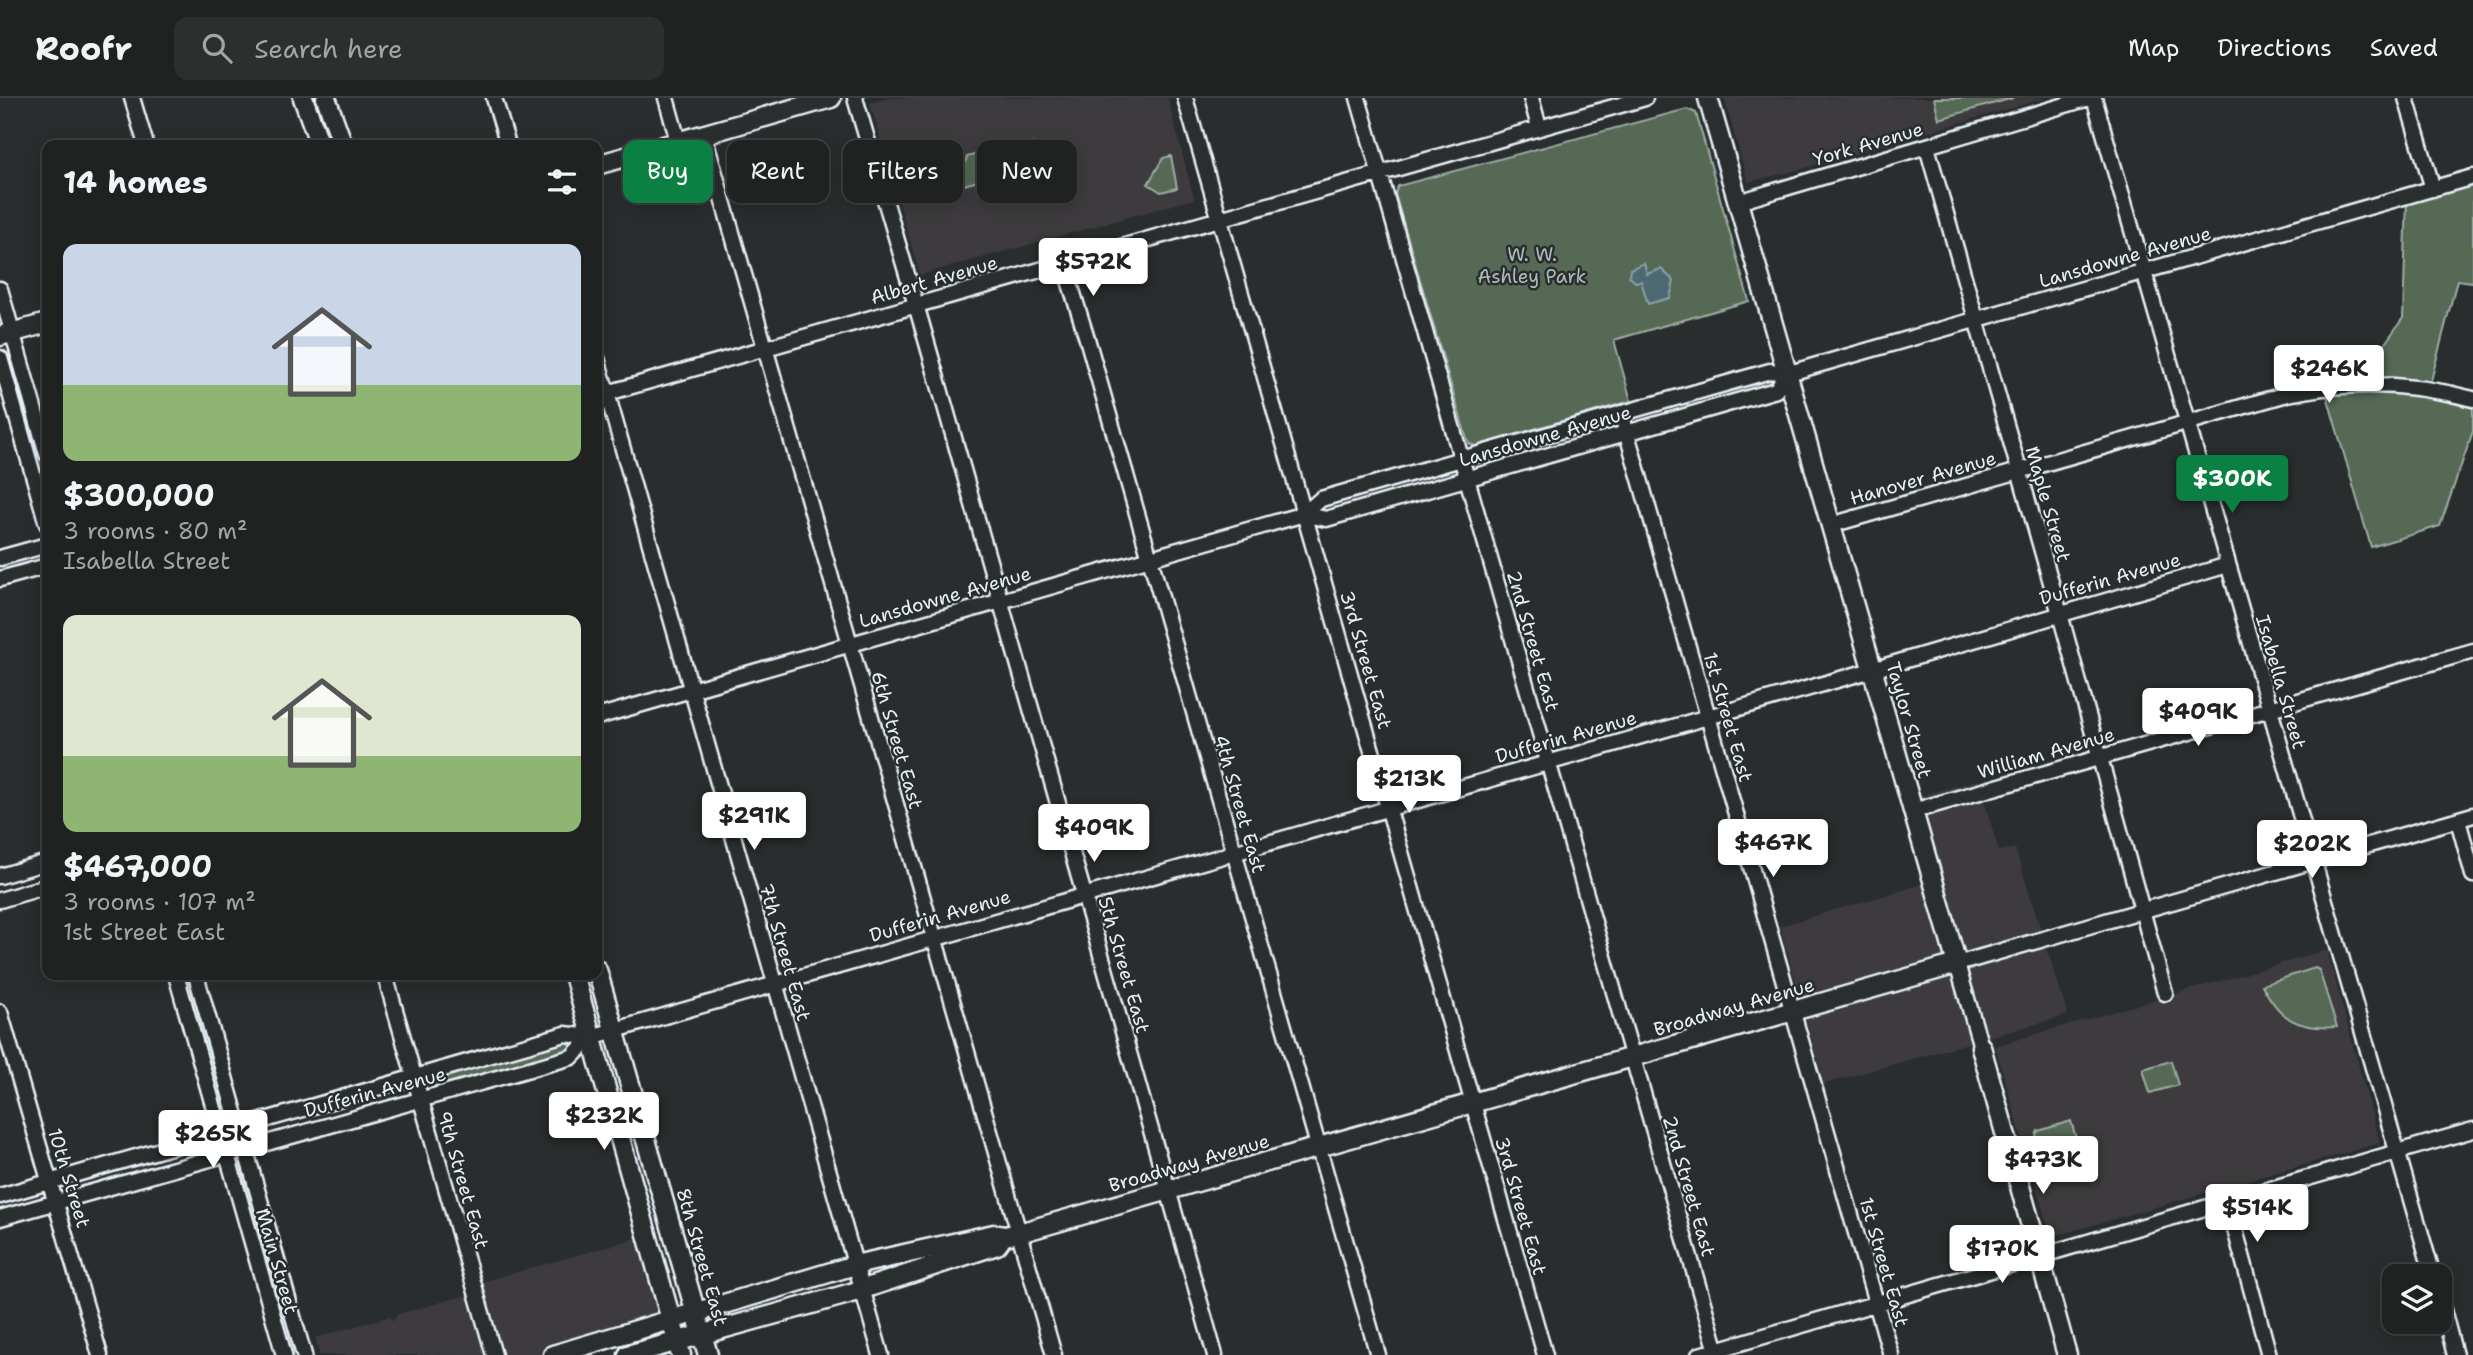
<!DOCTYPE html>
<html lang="en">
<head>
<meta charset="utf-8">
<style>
  body { margin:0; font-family:"Shantell Sans",sans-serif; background:#2d2f2f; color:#f1f3f6; height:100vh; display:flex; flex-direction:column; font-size:26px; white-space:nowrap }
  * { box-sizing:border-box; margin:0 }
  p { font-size:23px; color:#a2a4a5 }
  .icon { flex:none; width:38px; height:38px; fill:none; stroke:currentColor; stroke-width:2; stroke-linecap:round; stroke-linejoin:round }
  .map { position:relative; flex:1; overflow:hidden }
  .drawer { position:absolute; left:42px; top:42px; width:560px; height:840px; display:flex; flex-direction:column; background:#202222; border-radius:14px; box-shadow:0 4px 18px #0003,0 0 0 2px #3d3f40 }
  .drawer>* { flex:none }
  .banner { position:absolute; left:623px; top:42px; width:665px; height:63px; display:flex; gap:14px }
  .buttons { position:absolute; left:2382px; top:1166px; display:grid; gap:14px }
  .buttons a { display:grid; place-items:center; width:70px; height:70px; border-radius:14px; background:#202222; box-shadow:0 4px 18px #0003,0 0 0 2px #3d3f40; font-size:35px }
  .price { position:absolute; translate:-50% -60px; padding:0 16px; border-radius:7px; background:#fff; color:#222; font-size:23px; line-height:46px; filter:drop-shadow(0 2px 4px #0008) }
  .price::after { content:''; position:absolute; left:50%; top:42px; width:21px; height:16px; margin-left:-10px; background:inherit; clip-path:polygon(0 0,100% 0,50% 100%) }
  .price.selected { background:#0b8043; color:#fff }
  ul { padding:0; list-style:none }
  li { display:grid; align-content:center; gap:14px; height:371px; padding:0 21px }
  li span { display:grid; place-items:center; height:217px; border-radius:14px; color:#555 }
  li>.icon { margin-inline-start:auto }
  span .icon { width:126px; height:126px; fill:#fffc; stroke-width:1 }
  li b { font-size:30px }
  h2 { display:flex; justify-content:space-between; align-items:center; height:84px; padding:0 21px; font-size:30px }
  .chip { padding:0 24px; border-radius:14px; background:#202222; box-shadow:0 4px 18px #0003,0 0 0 2px #3d3f40; font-size:24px; line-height:63px }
  .chip.selected { background:#0b8043; color:#fff }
  header { display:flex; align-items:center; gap:42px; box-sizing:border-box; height:98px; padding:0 35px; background:#202222; border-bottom:2px solid #3d3f40 }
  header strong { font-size:33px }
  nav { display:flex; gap:38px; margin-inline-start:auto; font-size:24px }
  .search { width:490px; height:63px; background:#2d2f2f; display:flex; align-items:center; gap:18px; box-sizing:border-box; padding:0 24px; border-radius:14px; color:#a2a4a5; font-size:26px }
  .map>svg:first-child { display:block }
</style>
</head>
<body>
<header>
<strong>Roofr</strong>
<div class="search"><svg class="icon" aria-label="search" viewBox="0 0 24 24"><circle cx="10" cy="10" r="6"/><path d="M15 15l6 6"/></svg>Search here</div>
<nav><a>Map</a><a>Directions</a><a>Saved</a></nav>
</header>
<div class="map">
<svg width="2473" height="1257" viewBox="0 0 2473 1257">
  <rect width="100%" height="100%" fill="#2a2d2e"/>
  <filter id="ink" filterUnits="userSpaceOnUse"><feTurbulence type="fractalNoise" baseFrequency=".0143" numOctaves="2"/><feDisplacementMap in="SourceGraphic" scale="14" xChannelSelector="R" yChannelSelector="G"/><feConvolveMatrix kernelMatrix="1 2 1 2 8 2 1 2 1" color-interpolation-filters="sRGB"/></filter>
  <g filter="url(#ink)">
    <path fill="#3d3a3e" d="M888,0H1168L1194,101L920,177L870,5Z
      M1724,0H2045L1799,72L1748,84Z
      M1978,682L1999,753L2015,750L2068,917L1824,986L1780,828L1927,785L1903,703Z
      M2327,852L2380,1045L2051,1139L1995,948Z
      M648,1137L671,1222L552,1257H494L474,1186Z
      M467,1197L485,1257H320L315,1240L390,1218L392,1222L396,1220L395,1217Z"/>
    <path fill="#546955" stroke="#9eada6" stroke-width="2" d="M1934,0H2013L1939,21Z
      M1687,11L1696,15L1749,203L1614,242L1631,303L1475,348L1468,345L1395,96L1398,88Z
      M1034,45L1041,65L957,89L951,68L966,64L967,59L992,52L997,55Z
      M1171,58L1177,90L1161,94L1148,86L1163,60Z
      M2473,82V184L2457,182L2427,298L2473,310V333L2440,428L2371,449L2325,291L2359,282L2403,220L2407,101Z
      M16,252L18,268L47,372V408L4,256Z
      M2315,870L2319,872L2337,929C2297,932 2280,921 2262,887Z
      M181,877H192L229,1017L222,1018Z
      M562,941L571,943L573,947L569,952L434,989L432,981Z
      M2171,963L2178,987L2150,995L2143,971Z
      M2071,1023L2077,1044L2041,1054L2036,1037L2038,1033Z
      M242,1064L291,1234L273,1189L238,1066Z"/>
    <path fill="#4e6a73" stroke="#8ca0a8" stroke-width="2" d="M1644,165L1647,176L1661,171L1674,183L1670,200L1648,206L1641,183L1635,184L1629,178L1630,171Z"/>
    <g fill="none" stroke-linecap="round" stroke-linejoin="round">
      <g stroke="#e8f1f8" stroke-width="19">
        <path id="minor" d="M132,0L146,47
          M494,0L508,47
          M666,0L678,43
          M855,0L921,224L1215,1257
          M1185,0L1545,1257
          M1358,0L1718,1257
          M1531,0L1539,29
          M2094,0L2433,1178
          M2406,0L2433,91
          M704,37L1054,1257
          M1927,49L2060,516L2165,895
          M1738,104L2089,0
          M1064,166L1088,244L1378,1257
          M0,191L47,356
          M0,260L47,426
          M597,260L881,1257
          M597,298L1645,0
          M1621,315L1891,1257
          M1304,416L1321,401L1770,273L1787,275L1800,272L2473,79
          M1831,427L2287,296C2305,293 2324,289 2342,288C2386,285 2431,290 2473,301
          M0,460L47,447
          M0,481L47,468
          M597,619L1304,416L1326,421L1776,292L1787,275
          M1913,713L2473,553
          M2458,722L2473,777
          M0,778L47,764
          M0,802L47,788
          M176,877L284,1257
          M196,877L304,1257
          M385,877L494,1257
          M0,914L100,1257
          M1981,949L1957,866L2473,717
          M0,1098L565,936L591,939L1872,572L2228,467
          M2227,1102L2269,1257
          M0,1120L572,959L591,939
          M2440,1200L2455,1257
          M1699,1257L2473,1032"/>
      </g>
      <g stroke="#e8f1f8" stroke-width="23">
        <path id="major" d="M303,0L320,47
          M326,0L343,47
          M597,67L831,0
          M0,238L47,225
          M597,872L708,1257
          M574,877L681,1257
          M1981,949L2067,1257
          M553,1257L855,1167L994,1136L1005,1138L1019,1135L1957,866L1708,0
          M628,1257L848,1196L997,1147L1000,1143"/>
      </g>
      <use href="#minor" stroke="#2a2d2e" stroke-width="14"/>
      <use href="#major" stroke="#2a2d2e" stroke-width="18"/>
    </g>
  </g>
  <g text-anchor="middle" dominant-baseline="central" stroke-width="5" stroke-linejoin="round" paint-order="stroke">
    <g font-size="19" fill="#e8f1f8" stroke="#2a2d2e">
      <text transform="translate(1868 46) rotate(-16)">York Avenue</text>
      <text transform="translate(2125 159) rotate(-16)">Lansdowne Avenue</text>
      <text transform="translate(934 182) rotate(-16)">Albert Avenue</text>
      <text transform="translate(1545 338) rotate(-16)">Lansdowne Avenue</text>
      <text transform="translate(1923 380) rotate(-16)">Hanover Avenue</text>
      <text transform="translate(2048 406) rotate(74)">Maple Street</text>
      <text transform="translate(2110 481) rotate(-16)">Dufferin Avenue</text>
      <text transform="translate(945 499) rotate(-16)">Lansdowne Avenue</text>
      <text transform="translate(1533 543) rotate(74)">2nd Street East</text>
      <text transform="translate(1366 562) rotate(74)">3rd Street East</text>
      <text transform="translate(2281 584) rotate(74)">Isabella Street</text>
      <text transform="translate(1728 619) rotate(74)">1st Street East</text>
      <text transform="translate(1909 622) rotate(74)">Taylor Street</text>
      <text transform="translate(1566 639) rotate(-16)">Dufferin Avenue</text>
      <text transform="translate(897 642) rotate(74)">6th Street East</text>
      <text transform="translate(2046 655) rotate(-16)">William Avenue</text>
      <text transform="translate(1240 706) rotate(74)">4th Street East</text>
      <text transform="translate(940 818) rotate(-16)">Dufferin Avenue</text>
      <text transform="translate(785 854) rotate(74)">7th Street East</text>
      <text transform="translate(1124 867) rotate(74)">5th Street East</text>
      <text transform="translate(1734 909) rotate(-16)">Broadway Avenue</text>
      <text transform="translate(375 994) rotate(-15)">Dufferin Avenue</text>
      <text transform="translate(1189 1065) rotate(-16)">Broadway Avenue</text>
      <text transform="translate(69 1080) rotate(73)">10th Street</text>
      <text transform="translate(463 1082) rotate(74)">9th Street East</text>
      <text transform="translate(1689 1088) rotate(74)">2nd Street East</text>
      <text transform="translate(1521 1108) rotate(74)">3rd Street East</text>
      <text transform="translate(702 1159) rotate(74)">8th Street East</text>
      <text transform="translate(277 1163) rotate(74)">Main Street</text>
      <text transform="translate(1884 1164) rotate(74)">1st Street East</text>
    </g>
    <g font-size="19" fill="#adbbb7" stroke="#2a2d2e">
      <text x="1532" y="156">W. W.<tspan x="1532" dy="22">Ashley Park</tspan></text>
    </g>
  </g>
</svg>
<div class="buttons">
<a><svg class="icon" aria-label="layers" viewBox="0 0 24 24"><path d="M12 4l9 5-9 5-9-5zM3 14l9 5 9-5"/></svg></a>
</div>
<b class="price" style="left:1093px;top:200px">$572K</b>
<b class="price" style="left:2329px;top:307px">$246K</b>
<b class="price selected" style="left:2232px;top:417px">$300K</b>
<b class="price" style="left:2198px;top:650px">$409K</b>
<b class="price" style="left:1409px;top:717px">$213K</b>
<b class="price" style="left:754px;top:754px">$291K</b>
<b class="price" style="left:1094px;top:766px">$409K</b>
<b class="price" style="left:1773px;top:781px">$467K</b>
<b class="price" style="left:2312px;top:782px">$202K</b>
<b class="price" style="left:604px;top:1054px">$232K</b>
<b class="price" style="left:213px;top:1072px">$265K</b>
<b class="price" style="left:2043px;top:1098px">$473K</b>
<b class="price" style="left:2257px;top:1146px">$514K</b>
<b class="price" style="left:2002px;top:1187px">$170K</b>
<div class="banner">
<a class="chip selected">Buy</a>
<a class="chip">Rent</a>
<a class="chip">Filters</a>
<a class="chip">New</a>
</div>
<section class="drawer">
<h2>14 homes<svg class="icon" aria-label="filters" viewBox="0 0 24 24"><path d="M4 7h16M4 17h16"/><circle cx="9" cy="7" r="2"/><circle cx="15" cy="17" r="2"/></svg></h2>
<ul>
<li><span style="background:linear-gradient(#c9d6e8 65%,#8fb573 0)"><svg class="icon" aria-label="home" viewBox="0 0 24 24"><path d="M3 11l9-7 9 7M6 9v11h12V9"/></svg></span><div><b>$300,000</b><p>3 rooms · 80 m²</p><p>Isabella Street</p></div></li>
<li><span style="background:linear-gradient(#dfe7d0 65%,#8fb573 0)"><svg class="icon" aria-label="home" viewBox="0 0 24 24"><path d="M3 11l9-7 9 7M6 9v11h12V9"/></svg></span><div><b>$467,000</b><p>3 rooms · 107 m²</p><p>1st Street East</p></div></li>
</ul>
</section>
</div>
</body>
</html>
